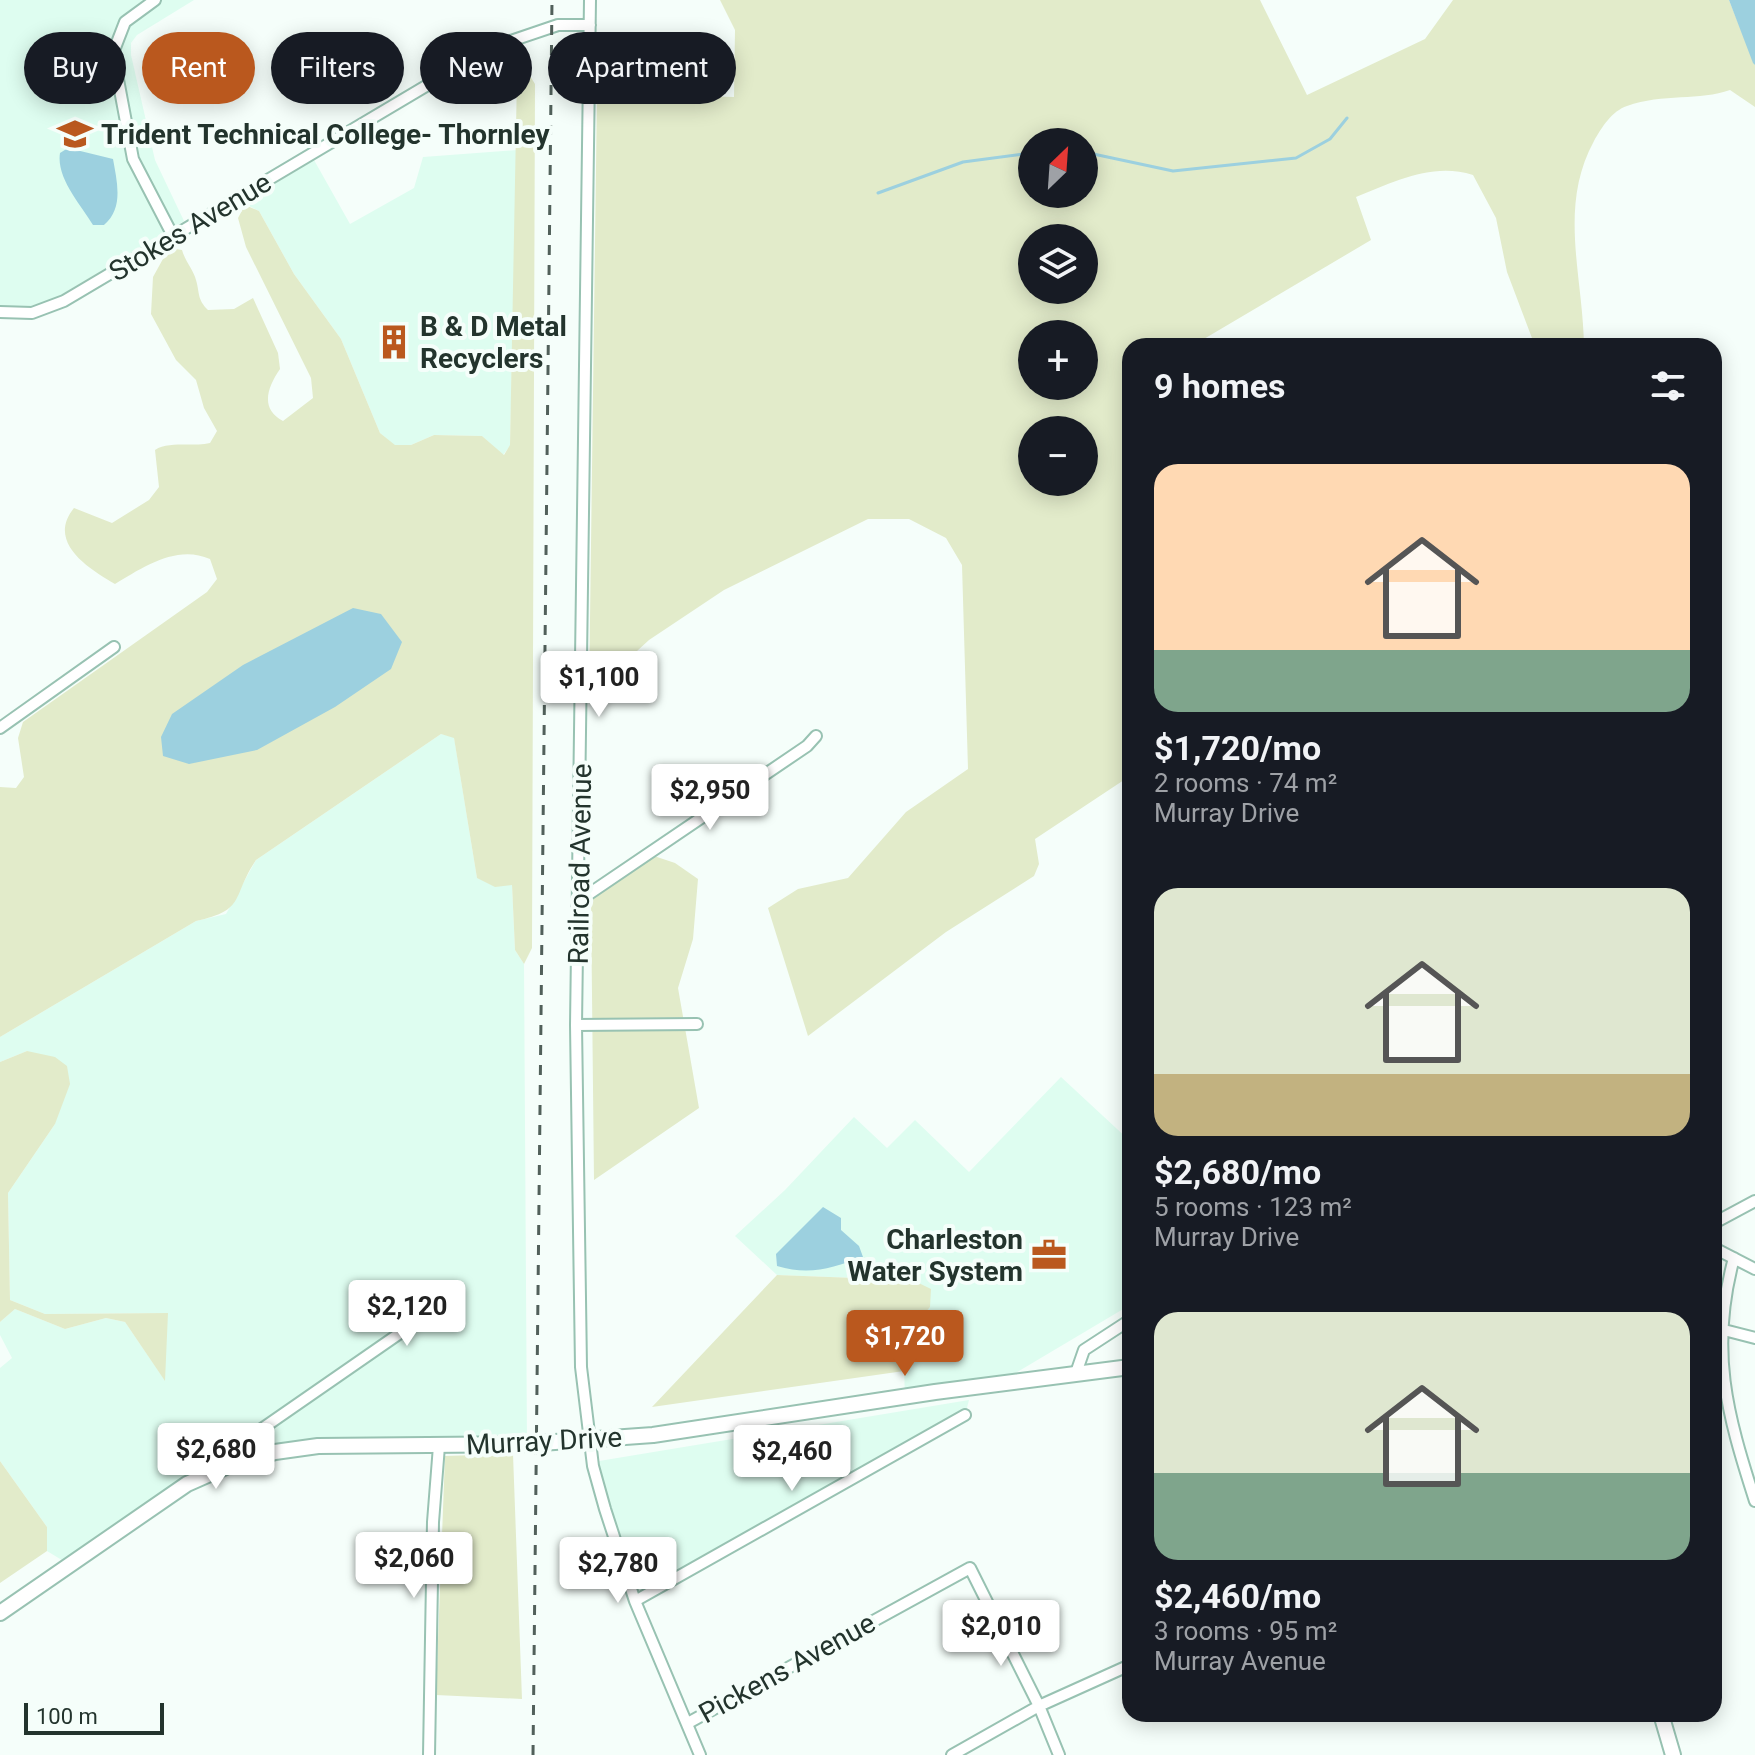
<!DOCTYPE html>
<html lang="en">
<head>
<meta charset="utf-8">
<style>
  body { margin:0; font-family:Roboto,sans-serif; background:#242831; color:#f1f3f6; height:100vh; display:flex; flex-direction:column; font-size:30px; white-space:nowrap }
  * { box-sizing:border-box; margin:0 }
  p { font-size:26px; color:#9ea1a6 }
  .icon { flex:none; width:44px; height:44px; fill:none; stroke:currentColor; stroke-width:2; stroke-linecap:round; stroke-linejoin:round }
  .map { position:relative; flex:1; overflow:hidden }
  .side { position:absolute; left:1122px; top:338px; width:600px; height:1384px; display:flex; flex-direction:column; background:#171b24; border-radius:24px; box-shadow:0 4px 20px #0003 }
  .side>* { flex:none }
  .top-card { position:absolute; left:24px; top:32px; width:760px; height:72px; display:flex; gap:16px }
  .needle { width:52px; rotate:25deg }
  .buttons { position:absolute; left:1018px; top:128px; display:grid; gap:16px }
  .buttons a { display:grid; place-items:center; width:80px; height:80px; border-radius:50%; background:#171b24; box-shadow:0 4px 20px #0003; font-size:40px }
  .scale { position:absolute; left:24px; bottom:20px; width:140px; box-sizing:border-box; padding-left:8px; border:4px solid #23342d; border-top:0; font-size:22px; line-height:28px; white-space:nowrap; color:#23342d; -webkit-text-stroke:6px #f5fefa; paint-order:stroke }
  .price { position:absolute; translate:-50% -68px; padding:0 18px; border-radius:8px; background:#fff; color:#222; font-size:26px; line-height:52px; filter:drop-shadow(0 2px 4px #0008) }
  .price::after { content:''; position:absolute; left:50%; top:48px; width:24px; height:18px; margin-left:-12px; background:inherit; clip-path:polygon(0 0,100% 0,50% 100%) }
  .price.selected { background:#ba581e; color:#fff }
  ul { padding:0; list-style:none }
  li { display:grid; align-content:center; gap:16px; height:424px; padding:0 32px }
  li span { display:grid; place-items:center; height:248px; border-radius:24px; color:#555 }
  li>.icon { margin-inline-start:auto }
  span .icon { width:144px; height:144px; fill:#fffc; stroke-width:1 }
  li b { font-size:34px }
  h2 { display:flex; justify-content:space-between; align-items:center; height:96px; padding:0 32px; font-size:34px }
  .tag { padding:0 28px; border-radius:36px; background:#171b24; box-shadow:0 4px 20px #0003; font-size:28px; line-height:72px }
  .tag.selected { background:#ba581e; color:#fff }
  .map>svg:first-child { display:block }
</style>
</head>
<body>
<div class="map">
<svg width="1755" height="1755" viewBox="0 0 1755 1755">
  <rect width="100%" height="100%" fill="#f5fefa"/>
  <path fill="#defdf0" d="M0,0H194L137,35L131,43V55L155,160L184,221L51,301L23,308L0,306Z
    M517,150L510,446L503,455L482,436L434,435L411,445H394L380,433L341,339L294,274L259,211L243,203L314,160L350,224L414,188L423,157Z
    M441,734L454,737L477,878L512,885L515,950L524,964L527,1444L319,1446L215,1471L70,1565L47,1551V1527L0,1461V1368L12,1358L0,1335V1322L15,1309L65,1329L106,1318L125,1322L164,1379L167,1313L45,1314L10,1300L8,1193L55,1124L27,1051L0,1062V1037L196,921L226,914L256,860Z
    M1061,1077L1130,1141V1305L997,1384L905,1397L903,1340L930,1307L892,1270L856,1278L777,1275L735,1236L785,1190L854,1117L887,1148L915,1120L969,1172Z
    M969,1400L965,1415L635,1601L593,1462Z"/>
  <path fill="#e2ebca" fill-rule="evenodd" d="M720,0H1260L1307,95L1425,39L1453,0H1729L1755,65V107L1730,90C1700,101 1663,93 1627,106C1612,111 1602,127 1594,141C1558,207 1583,275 1584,346H1535L1507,272L1496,218L1473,175C1432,162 1394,182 1356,197L1371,240L1192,346H1130V382L1126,385L1130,492V776L1035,839L1039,864L1034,876L946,932L808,1036L768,908L798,889L848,878L906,812L968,769L962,565L946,538L909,519H868L724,590L649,640L589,695L597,93L734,97L735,30ZM1032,142H1084V194H1032ZM1032,238H1084V290H1032ZM1032,334H1084V386H1032ZM1032,430H1084V482H1032Z
    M528,73L535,84L532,948L524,964L515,950L512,885L495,887L477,878L454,738L441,734L256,860C231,897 247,910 196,921L0,1037V787L16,788L24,777L18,738L23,722L207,592L217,579L210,559C177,544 143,567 115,584C89,569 46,542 74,508L112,523L149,500L159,487L155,450C169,441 192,447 210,443L217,431L204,408L196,380L176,360L151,314L153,277L169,248L182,250C185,261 194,271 196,280C200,294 197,299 208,310L234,309L253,298L278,353L280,369C267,388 260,409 283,421L313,398L311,378L246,247L238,218L245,205L259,211L294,274L341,339L380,433L395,445H411L434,435L482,436L504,455L510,445L517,76Z
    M654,856L675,863L698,879L693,939L678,988L699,1108L594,1180L591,902L594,896Z
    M27,1051L55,1057L67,1066L70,1084L55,1124L8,1193L10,1300L45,1314L168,1313L165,1381L125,1322L106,1318L65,1329L15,1309L0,1322V1062Z
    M892,1270L931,1289L930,1307L903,1340L904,1371L652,1407L777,1275L856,1278Z
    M513,1454L522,1699L436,1695L445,1456Z
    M0,1461L47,1527V1551L0,1583Z"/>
  <path fill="#9cd0df" d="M1729,0H1755V65L1753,63Z
    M68,148L113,159C117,182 124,208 104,225H93C81,205 56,178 60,153Z
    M353,608L381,614L402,642L391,669L335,707L257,750L189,764L163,756L161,737L172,714L243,665Z
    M823,1207L841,1218V1230L859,1246L863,1257C832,1268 810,1276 777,1266L776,1254Z"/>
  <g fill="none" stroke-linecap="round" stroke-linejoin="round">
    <path stroke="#9cd0df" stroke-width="3" d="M1084,152L1173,171L1296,158L1330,139L1347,118
      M878,193L963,162L1032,153"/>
    <g stroke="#98c2b2" stroke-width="14">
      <path id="street" d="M155,0L125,22L113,53L133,159L173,236
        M590,0L576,1025L581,1367L593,1466L605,1509L635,1601L700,1755
        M0,312L32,313L64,301L490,48L558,25H590
        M0,728L114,647
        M580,900L807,746L816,736
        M576,1025L697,1024
        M1714,1223L1755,1201
        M1714,1248L1755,1269
        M1734,1258C1709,1350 1727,1414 1755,1501
        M1724,1330L1755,1338
        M1076,1373L1084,1350L1130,1320
        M230,1465L237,1446L442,1304
        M635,1601L965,1415
        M688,1723L970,1568L1039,1706L1059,1755
        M429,1755L433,1522L439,1446
        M952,1755L1039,1706L1130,1665"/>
    </g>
    <g stroke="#98c2b2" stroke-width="18">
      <path id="secondary" d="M0,1613L187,1484L230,1465L275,1452L318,1446L527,1444L653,1435L935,1392L1130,1367
        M1661,1714L1673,1755"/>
    </g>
    <use href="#street" stroke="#fff" stroke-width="10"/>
    <use href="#secondary" stroke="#fff" stroke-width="14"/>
    <path stroke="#51605a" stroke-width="3" stroke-dasharray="10 10" stroke-linecap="butt" d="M533,1755L552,0"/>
  </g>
  <defs>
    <g id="university-bare" transform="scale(2.76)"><path d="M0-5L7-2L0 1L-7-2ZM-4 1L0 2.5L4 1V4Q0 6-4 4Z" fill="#ba581e" stroke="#f5fefa" stroke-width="2.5" paint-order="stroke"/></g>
    <g id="building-bare" transform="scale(2.76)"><path d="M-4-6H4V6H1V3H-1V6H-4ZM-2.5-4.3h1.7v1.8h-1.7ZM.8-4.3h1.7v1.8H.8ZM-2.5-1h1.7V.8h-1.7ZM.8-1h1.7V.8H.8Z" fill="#ba581e" stroke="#f5fefa" stroke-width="2.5" paint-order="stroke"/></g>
    <g id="office-bare" transform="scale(2.76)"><path d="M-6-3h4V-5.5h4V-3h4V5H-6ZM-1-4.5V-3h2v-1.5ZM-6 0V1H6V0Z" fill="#ba581e" stroke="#f5fefa" stroke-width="2.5" paint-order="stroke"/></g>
  </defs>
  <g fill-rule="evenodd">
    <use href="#university-bare" x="75" y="134"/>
    <use href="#building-bare" x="394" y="342"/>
    <use href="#office-bare" x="1049" y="1255"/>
  </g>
  <g text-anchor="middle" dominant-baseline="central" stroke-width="8" stroke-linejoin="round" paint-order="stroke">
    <g font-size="28" font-weight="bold" fill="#23342d" stroke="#f5fefa" text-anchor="start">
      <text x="101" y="134">Trident Technical College- Thornley</text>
      <text x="420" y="326">B &amp; D Metal<tspan x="420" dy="32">Recyclers</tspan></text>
      <text x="1023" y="1239" text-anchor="end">Charleston<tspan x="1023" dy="32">Water System</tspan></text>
    </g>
    <g font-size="28" fill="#23342d" stroke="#f5fefa">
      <text transform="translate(190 227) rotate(-31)">Stokes Avenue</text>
      <text transform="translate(580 864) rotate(-89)">Railroad Avenue</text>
      <text transform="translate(544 1441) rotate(-3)">Murray Drive</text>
      <text transform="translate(787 1668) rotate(-29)">Pickens Avenue</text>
    </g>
  </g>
</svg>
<div class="buttons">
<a><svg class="needle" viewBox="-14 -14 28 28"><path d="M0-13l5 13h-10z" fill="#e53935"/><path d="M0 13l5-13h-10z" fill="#9ea1a6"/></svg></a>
<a><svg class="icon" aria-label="layers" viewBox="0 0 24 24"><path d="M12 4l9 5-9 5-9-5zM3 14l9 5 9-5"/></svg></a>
<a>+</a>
<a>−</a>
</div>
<div class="scale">100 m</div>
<b class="price" style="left:599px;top:719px">$1,100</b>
<b class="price" style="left:710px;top:832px">$2,950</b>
<b class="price" style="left:407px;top:1348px">$2,120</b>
<b class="price selected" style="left:905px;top:1378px">$1,720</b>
<b class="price" style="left:216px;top:1491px">$2,680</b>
<b class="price" style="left:792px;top:1493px">$2,460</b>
<b class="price" style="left:414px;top:1600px">$2,060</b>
<b class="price" style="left:618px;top:1605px">$2,780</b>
<b class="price" style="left:1001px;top:1668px">$2,010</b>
<div class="top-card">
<a class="tag">Buy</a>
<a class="tag selected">Rent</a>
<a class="tag">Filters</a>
<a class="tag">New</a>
<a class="tag">Apartment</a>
</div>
<section class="side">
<h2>9 homes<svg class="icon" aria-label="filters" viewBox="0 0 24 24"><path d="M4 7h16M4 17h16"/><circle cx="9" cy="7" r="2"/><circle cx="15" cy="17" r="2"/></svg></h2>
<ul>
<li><span style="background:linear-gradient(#ffd9b3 75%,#7fa58c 0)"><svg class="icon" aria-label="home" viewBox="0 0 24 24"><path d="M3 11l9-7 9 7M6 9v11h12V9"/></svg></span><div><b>$1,720/mo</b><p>2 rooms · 74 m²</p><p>Murray Drive</p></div></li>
<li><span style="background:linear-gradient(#dfe7d0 75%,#c2b280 0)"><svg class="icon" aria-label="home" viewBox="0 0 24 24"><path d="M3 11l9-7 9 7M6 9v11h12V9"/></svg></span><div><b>$2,680/mo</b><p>5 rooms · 123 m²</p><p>Murray Drive</p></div></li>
<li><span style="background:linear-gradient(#dfe7d0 65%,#7fa58c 0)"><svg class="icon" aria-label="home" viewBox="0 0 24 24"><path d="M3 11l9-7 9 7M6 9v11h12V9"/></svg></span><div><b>$2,460/mo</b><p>3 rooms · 95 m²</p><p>Murray Avenue</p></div></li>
</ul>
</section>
</div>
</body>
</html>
